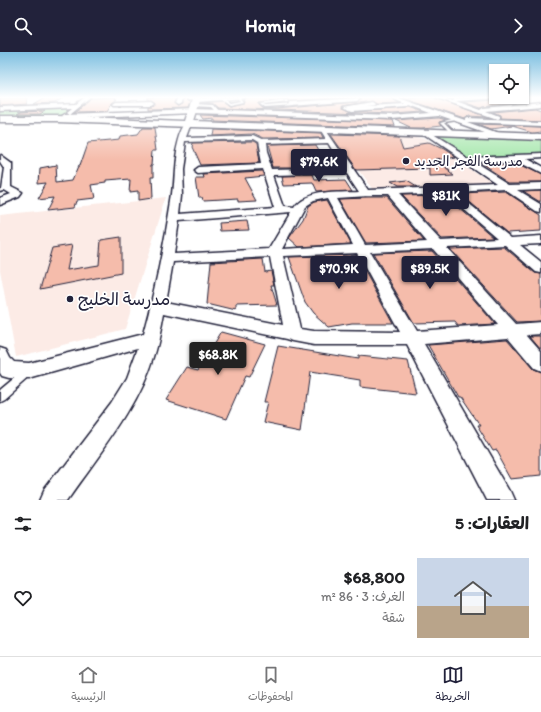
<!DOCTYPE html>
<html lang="ar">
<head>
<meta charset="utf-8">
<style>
  body { margin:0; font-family:Itim,"Playpen Sans Arabic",sans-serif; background:#f6f6f6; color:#202124; direction:rtl; height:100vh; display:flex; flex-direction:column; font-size:15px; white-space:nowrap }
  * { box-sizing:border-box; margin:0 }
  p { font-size:13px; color:#757577 }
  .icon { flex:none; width:22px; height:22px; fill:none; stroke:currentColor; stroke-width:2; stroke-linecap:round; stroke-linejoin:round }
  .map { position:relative; height:448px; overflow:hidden; direction:ltr }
  .panel { display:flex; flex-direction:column; background:#fff; flex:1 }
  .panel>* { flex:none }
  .tools { position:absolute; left:489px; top:12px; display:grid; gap:8px }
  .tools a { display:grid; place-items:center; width:40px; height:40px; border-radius:0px; background:#fff; box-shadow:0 1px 3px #0004; font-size:20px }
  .price { position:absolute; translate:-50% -34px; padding:0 9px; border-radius:4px; background:#22223b; color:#fff; font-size:13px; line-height:26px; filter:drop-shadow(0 1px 2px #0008) }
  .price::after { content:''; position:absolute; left:50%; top:24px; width:12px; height:9px; margin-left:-6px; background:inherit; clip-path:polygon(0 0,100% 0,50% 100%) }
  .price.on { background:#222; color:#fff }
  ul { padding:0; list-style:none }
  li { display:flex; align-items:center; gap:12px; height:100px; padding:0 12px }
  li span { display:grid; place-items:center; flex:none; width:112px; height:80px; border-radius:0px; color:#555 }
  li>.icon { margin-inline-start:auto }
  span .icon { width:48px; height:48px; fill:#fffc; stroke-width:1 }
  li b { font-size:17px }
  h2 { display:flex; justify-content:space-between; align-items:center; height:48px; padding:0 12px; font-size:17px }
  header { display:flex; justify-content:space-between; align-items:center; height:52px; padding:0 12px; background:#22223b; color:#fff; font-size:18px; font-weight:800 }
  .menu { display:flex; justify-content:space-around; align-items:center; height:56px; border-top:1px solid #e0e0e0; background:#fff; font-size:11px; color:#757577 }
  .menu a { display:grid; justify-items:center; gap:2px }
  .menu .on { color:#22223b }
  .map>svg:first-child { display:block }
</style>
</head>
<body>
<header><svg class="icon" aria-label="forward" viewBox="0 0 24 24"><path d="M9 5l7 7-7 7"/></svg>Homiq<svg class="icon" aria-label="search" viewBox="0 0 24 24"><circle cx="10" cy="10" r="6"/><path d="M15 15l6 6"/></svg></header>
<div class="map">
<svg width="541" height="448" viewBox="0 0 541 448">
  <rect width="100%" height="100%" fill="#fff"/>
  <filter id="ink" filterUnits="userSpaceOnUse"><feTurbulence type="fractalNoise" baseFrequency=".025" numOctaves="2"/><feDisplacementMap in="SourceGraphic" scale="8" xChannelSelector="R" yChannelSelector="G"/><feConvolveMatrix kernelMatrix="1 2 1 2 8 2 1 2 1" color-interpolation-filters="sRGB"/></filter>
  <g filter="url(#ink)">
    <path fill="#fcebe6" d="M330,80L410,83L426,87L493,132L373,138Z
      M166,146L125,277L16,305L0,218V164Z"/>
    <path fill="#a8e7ae" stroke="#658474" d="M74,55L60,65L0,66V57Z
      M443,83L541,87V102L468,104L438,85Z"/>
    <path fill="#f5bcab" stroke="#22223b" d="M0,45H27V52L0,54Z
      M46,45H64L55,51L34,52Z
      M116,45L115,47H117L112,51L107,59L75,60L91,46Z
      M148,45H176L174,51L177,54L182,52L183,45L187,49L190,50L188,56L148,57V54H152L155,51L152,48H148Z
      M247,45H354L289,49L287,47L259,51V53L265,58L357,50L360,48V45H389L399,51L376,52L372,49L343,54L342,55L352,60L407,56L410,55L424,60L392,62L218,56L213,52L203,51L222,49L229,54L243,51L244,50L243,48Z
      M400,45H434L488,65L468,64L465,67Z
      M499,45H511V50L516,51L484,55L481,56L463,50L496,48Z
      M535,56L541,58V68L500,66V63L493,60Z
      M45,59L40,62H17L21,60Z
      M200,63L393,69L395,75L212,68V66L203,67Z
      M439,66L446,68L439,70L441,74L423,76H411L396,69Z
      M478,72L541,74V79L532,80L512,74L491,77Z
      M143,75H155L158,98H155L154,112H153V126H150L151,147L138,149V139L130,140L131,127L105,129V131L91,133L94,147L77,149L75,155L48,158L55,144L39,146L48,130L39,131L40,116L56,113L57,130L73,128L79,114H80L88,91L119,88L120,84L138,82Z
      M211,77L321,81L323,86L263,87L252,82L210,84Z
      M331,82L399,84L403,95L429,91L442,97L454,105L435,108L453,122L430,123V116L356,118Z
      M252,90L256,92L259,111L200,113L192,95L193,91Z
      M315,93L324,108L305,109L308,116H273L267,94Z
      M514,110L541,123V130H510L481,111Z
      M262,119L264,124L245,126L257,148L238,149V147L203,149L202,146H199L196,125H205L204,122Z
      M312,123L314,128L346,127L353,138L316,140L312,131L284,132L282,124Z
      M406,129L416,135H397L390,131Z
      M541,138V150L523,139Z
      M506,140L541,163V179L507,181L460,142Z
      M444,143L493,185L442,187L401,144Z
      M368,146H387L424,189L366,191L340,147Z
      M327,148L351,192L299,195L289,186L303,167L308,154L314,150Z
      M247,169L249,178L220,179L219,171Z
      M121,185V221L40,237L52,196L72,193L67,218L99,213L101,188Z
      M504,195L535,221L541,222V269L517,270L450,197Z
      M432,199L495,272L458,274L455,270L414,271L373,201Z
      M356,203L393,271H352L329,275L313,261L305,250L289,205Z
      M263,207L265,220L271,219L274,233H271L277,253L236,254V259L207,252L211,210Z
      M221,280L265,292L249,325L245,324L226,367L166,348L187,315L198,318Z
      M530,284H541V297Z
      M507,287L533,317L541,320V424L512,427L496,398L492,399L476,373H479L460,345H458L428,293Z
      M278,294L358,307V304L408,309L416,341L360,335V328L310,320L302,378L263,370L268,350H264Z"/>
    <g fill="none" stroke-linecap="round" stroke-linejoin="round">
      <g stroke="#22223b" stroke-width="3">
        <path id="lane" d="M186,45H188L190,46L197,48H188Z
          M222,45L230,51L240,49L237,45H239L243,50L229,53L220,46Z
          M287,48L288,50L263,53L266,54L293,52L294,54L265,56L260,52Z
          M195,52L213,53L219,60L217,61L211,55L194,54Z
          M456,67L457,69L444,71L453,80V82H451L440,71Z
          M6,135H8V137L0,139V136Z
          M27,317L30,318L32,321L30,324L4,347L0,349V338L24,318Z"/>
      </g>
      <g stroke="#22223b" stroke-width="3">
        <path id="street" d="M85,45H90L70,62L67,60L72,56L0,59V55L76,52Z
          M178,45H182L181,51L178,53L175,51Z
          M223,45H246L244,46L196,50L193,48L196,46Z
          M390,45H396L466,69V67L468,66L541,69V73L468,70L501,82L502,83L499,85L439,64L392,68L194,61L65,66L62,64L65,62L194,57L392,64L431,61L410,53L407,55L352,59L343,55L372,50L375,52L374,53L366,54L405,52Z
          M435,45H441L453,49L455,46L498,45L496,46L456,49L481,58L484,56L541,50V54L486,59L499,64V66L497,67Z
          M359,46V48L357,49L291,54L288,52L291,50Z
          M116,50L151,49L154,51L151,53H114L113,52Z
          M189,70L192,72L187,86L252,84L263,89L326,87L320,77L325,76L368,138L498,133L422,81L421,80L424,78L468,105L541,102V106L525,107L541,116V122L514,108L475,110L510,132L541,131V137L518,138L541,152V160L537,159L506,138L456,141L511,186L541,184V192L520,193L541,210V221L536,220L505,193L447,196L516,272L541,270V282L527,283L541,299V319L534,316L508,285L424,292L510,439L514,448H487L407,293H314L293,289L287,287L164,261C161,276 159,290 154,305C138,358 99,403 68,448H40L44,439L112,350L127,326L138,296L29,327L9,326L2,324L0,321V296L6,298L10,306L14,310L29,311L143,282C155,238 164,194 171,149C174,133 173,117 176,100C178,92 181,74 189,70ZM252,88L257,91L261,112L198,115L194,118L198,121L263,117L275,155L180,162L182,143L181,117L185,90ZM329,91L344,116L272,118L266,101L265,93ZM347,121L359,139C340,140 305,137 294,155L285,154L274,123ZM445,141L497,186L441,189L398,143ZM368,144H388L427,190L365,193L338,146ZM328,146L353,193L282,197L305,154L313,149ZM291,160L269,197L174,202L179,169ZM433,197L498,273L417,279L370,200ZM357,201L400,280L314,279L300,277L283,204ZM270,205L283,273L166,250L173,210Z
          M0,103L11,111V135L23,141L20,145L0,153V146L11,142L1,136L4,115L0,109Z"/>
      </g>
      <g stroke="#22223b" stroke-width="3">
        <path id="secondary" d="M193,45H201L194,69L541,82V88L58,70H0V64H58L185,69Z"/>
      </g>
      <use href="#lane" fill="#fff" fill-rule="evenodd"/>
      <use href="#street" fill="#fff" fill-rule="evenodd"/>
      <use href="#secondary" fill="#fff" fill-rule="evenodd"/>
    </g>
  </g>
  <linearGradient id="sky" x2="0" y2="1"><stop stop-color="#7ec0e1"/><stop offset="0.42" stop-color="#fff"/><stop offset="1" stop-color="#fff" stop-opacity="0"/></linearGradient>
  <rect width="541" height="108" fill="url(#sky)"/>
  <g fill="#22223b" stroke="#fff" stroke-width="1.5">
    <circle cx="406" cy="109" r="4"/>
    <circle cx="70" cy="247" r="4"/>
  </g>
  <g text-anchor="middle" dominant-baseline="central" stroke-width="3.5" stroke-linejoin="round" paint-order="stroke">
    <g font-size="14" fill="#22223b" stroke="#fff" text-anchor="start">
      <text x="414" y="109">مدرسة الفجر الجديد</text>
    </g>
    <g font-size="17" fill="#22223b" stroke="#fff" text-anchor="start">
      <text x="78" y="247">مدرسة الخليج</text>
    </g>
  </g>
</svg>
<div class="tools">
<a><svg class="icon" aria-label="locate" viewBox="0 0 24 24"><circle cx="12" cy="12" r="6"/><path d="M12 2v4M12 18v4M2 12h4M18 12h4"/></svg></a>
</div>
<b class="price" style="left:319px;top:131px">$79.6K</b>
<b class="price" style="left:446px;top:165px">$81K</b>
<b class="price" style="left:339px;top:238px">$70.9K</b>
<b class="price" style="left:430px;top:238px">$89.5K</b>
<b class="price on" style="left:218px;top:324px">$68.8K</b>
</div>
<section class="panel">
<h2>العقارات: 5<svg class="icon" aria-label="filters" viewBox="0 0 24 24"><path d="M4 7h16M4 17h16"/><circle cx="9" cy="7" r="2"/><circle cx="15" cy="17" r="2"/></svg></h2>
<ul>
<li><span style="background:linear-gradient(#c9d6e8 60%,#b9a48a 0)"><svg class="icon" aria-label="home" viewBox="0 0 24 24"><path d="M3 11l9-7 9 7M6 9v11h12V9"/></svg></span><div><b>$68,800</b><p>الغرف: 3 · 86 m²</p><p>شقة</p></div><svg class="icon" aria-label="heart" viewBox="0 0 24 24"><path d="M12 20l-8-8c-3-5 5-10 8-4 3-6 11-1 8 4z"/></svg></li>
</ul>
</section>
<nav class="menu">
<a class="on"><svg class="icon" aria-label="map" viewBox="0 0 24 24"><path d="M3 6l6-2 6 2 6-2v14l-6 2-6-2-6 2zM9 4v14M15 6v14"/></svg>الخريطة</a>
<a><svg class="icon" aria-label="saved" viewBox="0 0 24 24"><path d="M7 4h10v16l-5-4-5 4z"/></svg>المحفوظات</a>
<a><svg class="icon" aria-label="home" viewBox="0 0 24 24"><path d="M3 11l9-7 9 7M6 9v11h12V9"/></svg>الرئيسية</a>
</nav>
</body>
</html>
